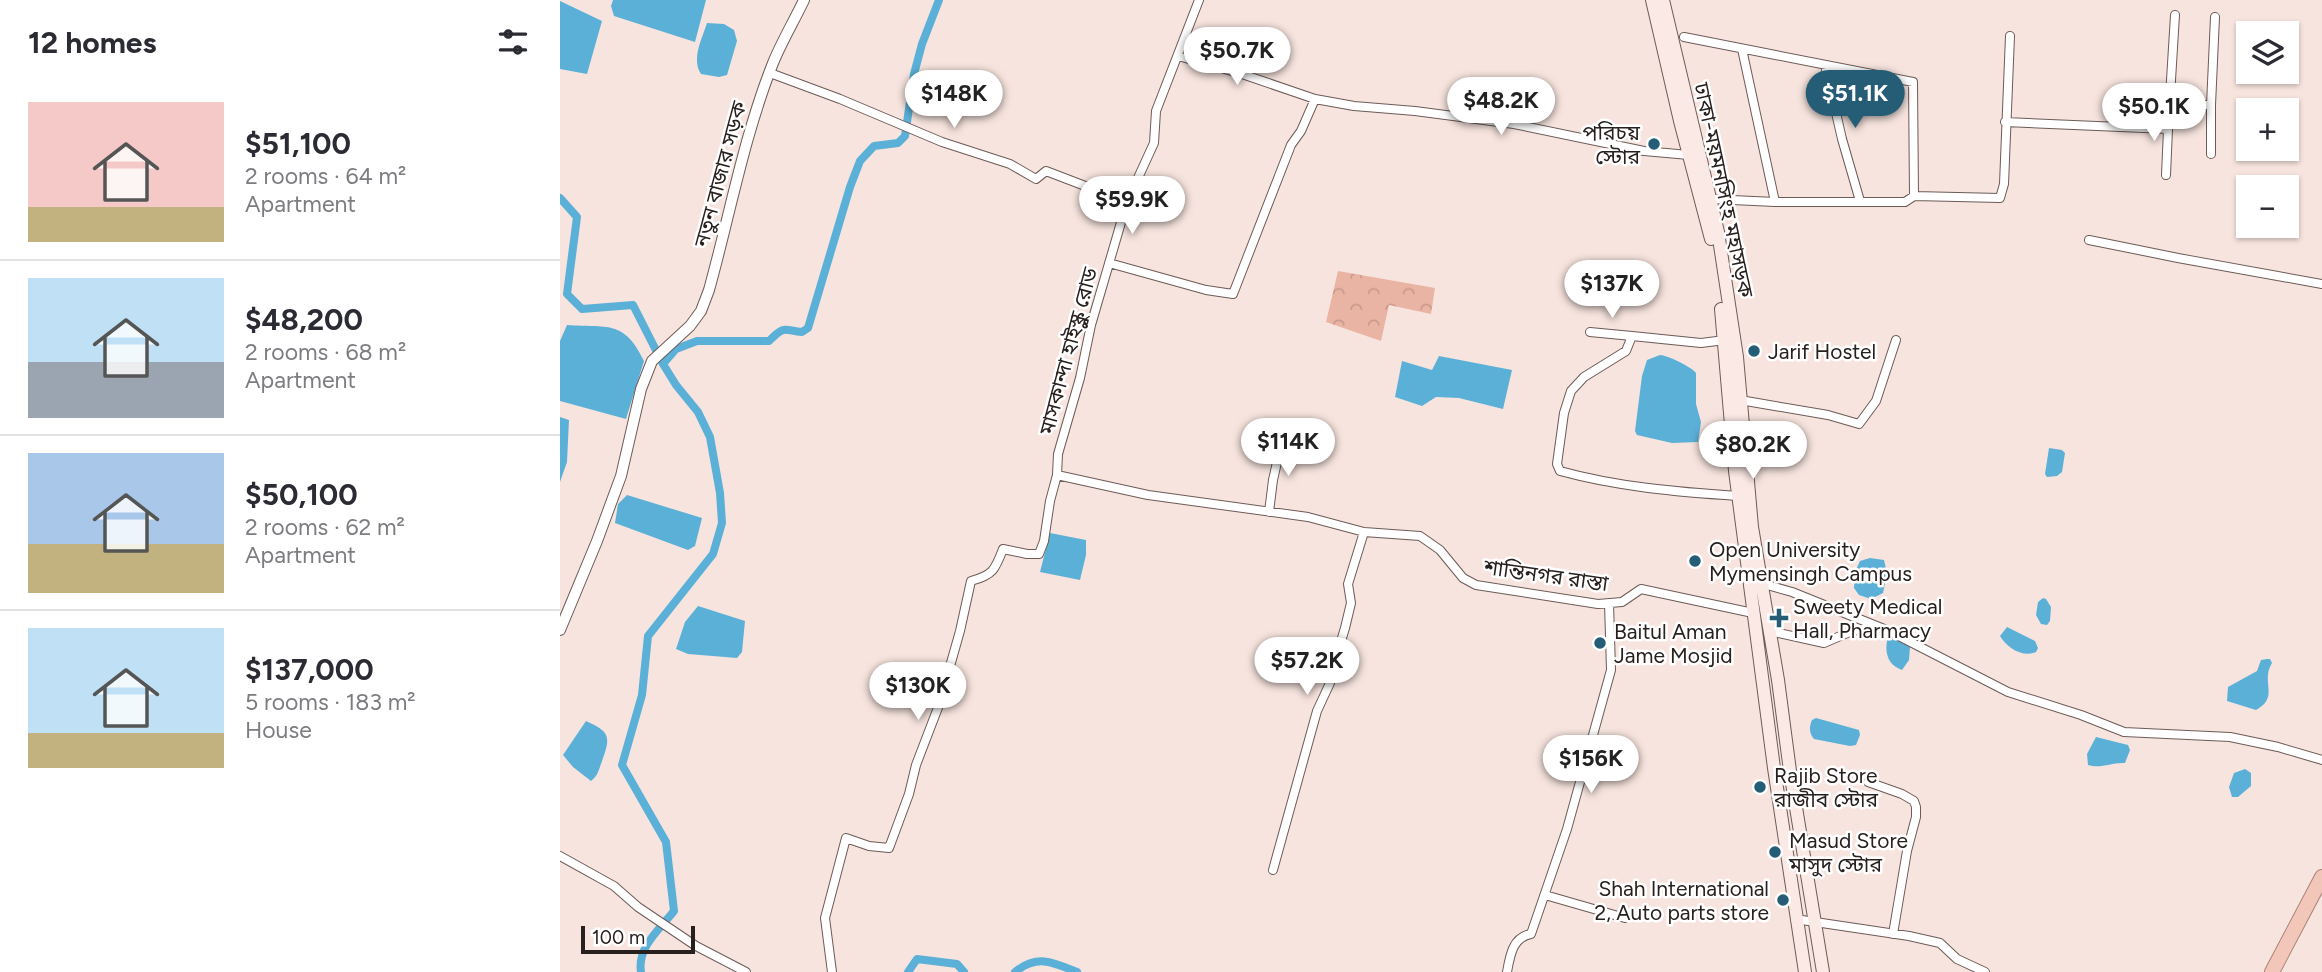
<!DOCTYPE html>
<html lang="en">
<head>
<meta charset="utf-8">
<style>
  body { margin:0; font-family:Figtree,"Noto Sans Bengali",sans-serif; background:#f2f2f3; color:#2b2b33; height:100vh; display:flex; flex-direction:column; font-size:26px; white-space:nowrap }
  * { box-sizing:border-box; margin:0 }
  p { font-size:23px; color:#7c7c81 }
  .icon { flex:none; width:38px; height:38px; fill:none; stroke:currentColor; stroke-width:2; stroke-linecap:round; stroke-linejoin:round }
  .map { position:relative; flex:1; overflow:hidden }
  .sheet { display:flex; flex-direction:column; background:#fff; width:560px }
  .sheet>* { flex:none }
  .tools { position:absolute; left:1676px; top:21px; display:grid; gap:14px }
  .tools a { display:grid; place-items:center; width:63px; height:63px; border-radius:0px; background:#fff; box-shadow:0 2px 5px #0004; font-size:35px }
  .scale { position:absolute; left:21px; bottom:18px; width:114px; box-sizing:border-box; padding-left:7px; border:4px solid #27201e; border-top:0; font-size:19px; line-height:24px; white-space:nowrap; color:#27201e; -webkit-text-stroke:5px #fff; paint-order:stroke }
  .price { position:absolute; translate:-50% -60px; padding:0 16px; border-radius:24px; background:#fff; color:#222; font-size:23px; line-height:46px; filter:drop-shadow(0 2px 4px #0008) }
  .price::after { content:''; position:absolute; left:50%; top:42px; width:21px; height:16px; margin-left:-10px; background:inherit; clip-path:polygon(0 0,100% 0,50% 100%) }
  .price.active { background:#255d77; color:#fff }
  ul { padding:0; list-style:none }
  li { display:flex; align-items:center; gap:21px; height:175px; padding:0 28px }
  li+li { border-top:2px solid #e1e1e2 }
  li span { display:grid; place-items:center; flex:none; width:196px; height:140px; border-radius:0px; color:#555 }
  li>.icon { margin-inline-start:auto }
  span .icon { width:84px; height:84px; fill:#fffc; stroke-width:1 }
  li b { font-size:30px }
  h2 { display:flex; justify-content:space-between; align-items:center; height:84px; padding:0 28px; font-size:30px }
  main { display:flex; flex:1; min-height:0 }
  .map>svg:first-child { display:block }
</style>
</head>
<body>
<main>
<section class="sheet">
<h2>12 homes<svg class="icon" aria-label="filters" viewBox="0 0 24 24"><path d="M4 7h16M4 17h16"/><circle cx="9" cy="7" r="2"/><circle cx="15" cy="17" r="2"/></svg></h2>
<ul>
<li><span style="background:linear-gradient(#f6c9c9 75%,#c2b280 0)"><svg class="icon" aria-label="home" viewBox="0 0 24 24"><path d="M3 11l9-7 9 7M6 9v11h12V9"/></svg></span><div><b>$51,100</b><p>2 rooms · 64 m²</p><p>Apartment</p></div></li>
<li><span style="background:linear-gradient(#bfe0f5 60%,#9aa5b1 0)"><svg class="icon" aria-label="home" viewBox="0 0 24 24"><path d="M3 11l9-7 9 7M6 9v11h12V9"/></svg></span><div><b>$48,200</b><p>2 rooms · 68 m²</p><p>Apartment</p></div></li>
<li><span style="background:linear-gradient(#a9c7e8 65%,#c2b280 0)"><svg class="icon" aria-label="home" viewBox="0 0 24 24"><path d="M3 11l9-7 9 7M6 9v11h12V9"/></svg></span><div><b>$50,100</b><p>2 rooms · 62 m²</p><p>Apartment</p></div></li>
<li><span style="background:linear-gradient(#bfe0f5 75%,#c2b280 0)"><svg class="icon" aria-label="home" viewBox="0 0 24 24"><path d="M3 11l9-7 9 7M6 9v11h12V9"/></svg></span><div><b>$137,000</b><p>5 rooms · 183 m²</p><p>House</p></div></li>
</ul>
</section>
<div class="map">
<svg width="1762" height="972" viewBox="0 0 1762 972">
  <defs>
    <pattern id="forest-crowns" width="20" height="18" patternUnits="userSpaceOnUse" patternTransform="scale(1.75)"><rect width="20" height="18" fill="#eab4a4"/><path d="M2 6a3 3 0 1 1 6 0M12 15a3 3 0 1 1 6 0" fill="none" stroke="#c99a8d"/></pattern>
  </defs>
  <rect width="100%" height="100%" fill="#f7e4de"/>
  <path fill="url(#forest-crowns)" d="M778,271L875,288L871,314L829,305L821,341L766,322Z"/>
  <path fill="#5bb0d8" d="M53,0H146L135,42L54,16L51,6Z
    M0,1L42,21L27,74L0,69Z
    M147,23L164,24L174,30L177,41L167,75L159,77L141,74C131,59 142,39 147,23Z
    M7,325C47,328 64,319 84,361L66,419L0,401V341Z
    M1100,355C1107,355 1132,367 1136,373V404L1141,422L1138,442L1112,443L1077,435L1075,431L1082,376L1087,360Z
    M879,356L952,370L943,409L899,398L876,397L862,406L835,397L842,361L872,370Z
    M0,417L9,420L7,462L0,482Z
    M1489,448L1502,450L1505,453L1502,472L1497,476L1487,477L1485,474Z
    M67,495L142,518L135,546L128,550L55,523L58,504Z
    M490,533L526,540V555L520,580L480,572Z
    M1310,558L1324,560L1327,573L1323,593L1311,599L1299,595L1294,588L1295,572L1300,561Z
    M1483,598L1486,599L1491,607L1490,621L1487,625L1481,624L1476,615L1478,602Z
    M138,606L185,621L182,652L177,658L128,654L116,649L125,622Z
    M1447,627L1475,641L1478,648L1476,652C1463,658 1447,648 1440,636Z
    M1332,636L1346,642L1350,647L1349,660L1342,670C1327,665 1324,651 1328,637Z
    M1707,659H1710L1712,663C1700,682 1720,697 1696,710L1667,701L1668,687L1697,671L1701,660Z
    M1256,718L1299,730L1300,735L1296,745L1290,746L1254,739C1249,733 1249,727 1252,720Z
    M26,721C50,732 51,736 42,761C39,769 38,776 31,781L13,767L3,755Z
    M1536,737L1568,745L1570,750L1565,763C1552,762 1541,769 1528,765L1527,754Z
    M1685,769L1691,773V786L1678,797H1672L1669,787L1674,773Z"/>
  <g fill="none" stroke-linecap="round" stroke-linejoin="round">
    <path stroke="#5bb0d8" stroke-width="8" d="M0,198L17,217L7,294L22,309L73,305L103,364L116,385L138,412L150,437L160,493L162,523L153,554L88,636L82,695L62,765L106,842L114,911C100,929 77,947 81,972
      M103,364L116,349L137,341H209C225,325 223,330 242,332L248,328L290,187L300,161L314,146L338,143L345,136L354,74L362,44L379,0
      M348,972L357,959L397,964L404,972
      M455,972C477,954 493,962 517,972"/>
    <g stroke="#6c5b57" stroke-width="10">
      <path id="minor" d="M1124,37L1353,82L1354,196
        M1182,49L1215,202
        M1265,65L1282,139L1300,201
        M210,73L280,99L382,142L450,164L476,179L486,171L567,202
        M755,99L794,106L855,111L954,124L1084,151L1129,155
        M1609,105H1651L1655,17
        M1445,122L1608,129L1615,15
        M1651,154V105
        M1606,175L1608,129
        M1151,199L1215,202H1345L1354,196L1440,198L1444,184L1450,36
        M1529,240L1618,258L1762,284
        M549,263L646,290L673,294L731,145L741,131L755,99L679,73L618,56
        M1030,332L1072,336
        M1165,340L1141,343L1072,336L1066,351L1024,377L1011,391L1004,413L997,464L1000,471C1058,487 1118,492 1178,496
        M1180,400L1268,415L1299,424L1316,401L1336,340
        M497,475L588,495L748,517L804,532L860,536L880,550L903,578L916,585L1038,604L1062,602L1081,589L1193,613
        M709,512L713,480L722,440
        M1200,583L1232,592L1329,631L1448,692L1521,715L1564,732L1670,737L1718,747L1762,760
        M1209,631L1264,643L1292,631L1314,627
        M1308,782L1342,794L1354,801L1356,807V817L1347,851L1333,934
        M0,856L54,886L78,907L136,946L186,972
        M713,870L757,711L770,683L772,671L785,628L791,603L788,584L804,532
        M985,895L1065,918
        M1235,919L1349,936L1380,943L1397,959L1425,972
        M272,972L265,918L286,838L309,846L329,848L349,794L356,765L379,705L400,631L411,581C433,575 435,570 443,549L467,554H479L484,541L490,501L497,475L498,454L520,378L531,325L567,202L594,143L596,111L639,0
        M947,972C950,955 953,937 971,934L1007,829L1051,670L1049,603"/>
    </g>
    <g stroke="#6c5b57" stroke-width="12">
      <path id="tertiary" d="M0,630L37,541L61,476L81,389L92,361L130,326L141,311L149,290C170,214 184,136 213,63C222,41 234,21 244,0"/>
    </g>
    <g stroke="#6c5b57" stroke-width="14">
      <path id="secondary" d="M1092,0L1120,121L1151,239
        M1103,0L1158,232L1177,357L1192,527L1218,680L1230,771L1263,972
        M1161,309L1175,471L1214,768L1245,972"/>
    </g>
    <g stroke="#a98277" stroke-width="16">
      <path id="trunk" d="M1712,972L1762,877"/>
    </g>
    <use href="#minor" stroke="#fff" stroke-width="8"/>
    <use href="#tertiary" stroke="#fff" stroke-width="10"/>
    <use href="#secondary" stroke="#fae9e5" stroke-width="12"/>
    <use href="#trunk" stroke="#f2c6b8" stroke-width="14"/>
  </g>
  <g fill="#255d77" stroke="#fff" stroke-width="2.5">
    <circle cx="1094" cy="144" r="7"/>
    <circle cx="1194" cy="351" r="7"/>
    <circle cx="1135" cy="561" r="7"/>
    <path d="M1215.5 607.5h7v7h7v7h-7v7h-7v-7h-7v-7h7z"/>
    <circle cx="1040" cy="643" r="7"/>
    <circle cx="1200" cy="787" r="7"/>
    <circle cx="1215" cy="852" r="7"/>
    <circle cx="1223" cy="900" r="7"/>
  </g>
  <g text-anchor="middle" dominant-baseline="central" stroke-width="5" stroke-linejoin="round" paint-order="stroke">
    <g font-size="21" fill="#27201e" stroke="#fff" text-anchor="start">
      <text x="1080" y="132" text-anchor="end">পরিচয়<tspan x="1080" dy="24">স্টোর</tspan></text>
      <text x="1208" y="351">Jarif Hostel</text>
      <text x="1149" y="549">Open University<tspan x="1149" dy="24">Mymensingh Campus</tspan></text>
      <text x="1233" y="606">Sweety Medical<tspan x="1233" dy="24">Hall, Pharmacy</tspan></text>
      <text x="1054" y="631">Baitul Aman<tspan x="1054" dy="24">Jame Mosjid</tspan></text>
      <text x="1214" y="775">Rajib Store<tspan x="1214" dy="24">রাজীব স্টোর</tspan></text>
      <text x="1229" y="840">Masud Store<tspan x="1229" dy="24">মাসুদ স্টোর</tspan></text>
      <text x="1209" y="888" text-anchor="end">Shah International<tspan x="1209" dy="24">2, Auto parts store</tspan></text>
    </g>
    <g font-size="21" fill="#27201e" stroke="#fff">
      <text transform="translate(160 174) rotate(-75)">নতুন বাজার সড়ক</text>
      <text transform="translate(1164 190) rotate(78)">ঢাকা-ময়মনসিংহ মহাসড়ক</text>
      <text transform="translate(508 351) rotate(-75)">মাসকান্দা হাইস্কুল রোড</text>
      <text transform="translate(986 575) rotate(8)">শান্তিনগর রাস্তা</text>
    </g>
  </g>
</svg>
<div class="tools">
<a><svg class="icon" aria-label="layers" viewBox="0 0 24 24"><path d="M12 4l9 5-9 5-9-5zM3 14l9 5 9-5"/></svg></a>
<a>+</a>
<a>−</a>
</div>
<div class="scale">100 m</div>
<b class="price" style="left:677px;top:87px">$50.7K</b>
<b class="price" style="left:394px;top:130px">$148K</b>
<b class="price active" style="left:1295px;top:130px">$51.1K</b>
<b class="price" style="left:941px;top:137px">$48.2K</b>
<b class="price" style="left:1594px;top:143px">$50.1K</b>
<b class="price" style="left:572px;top:236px">$59.9K</b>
<b class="price" style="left:1052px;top:320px">$137K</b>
<b class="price" style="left:728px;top:478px">$114K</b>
<b class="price" style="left:1193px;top:481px">$80.2K</b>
<b class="price" style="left:747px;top:697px">$57.2K</b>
<b class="price" style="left:358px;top:722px">$130K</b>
<b class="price" style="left:1031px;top:795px">$156K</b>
</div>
</main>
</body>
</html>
